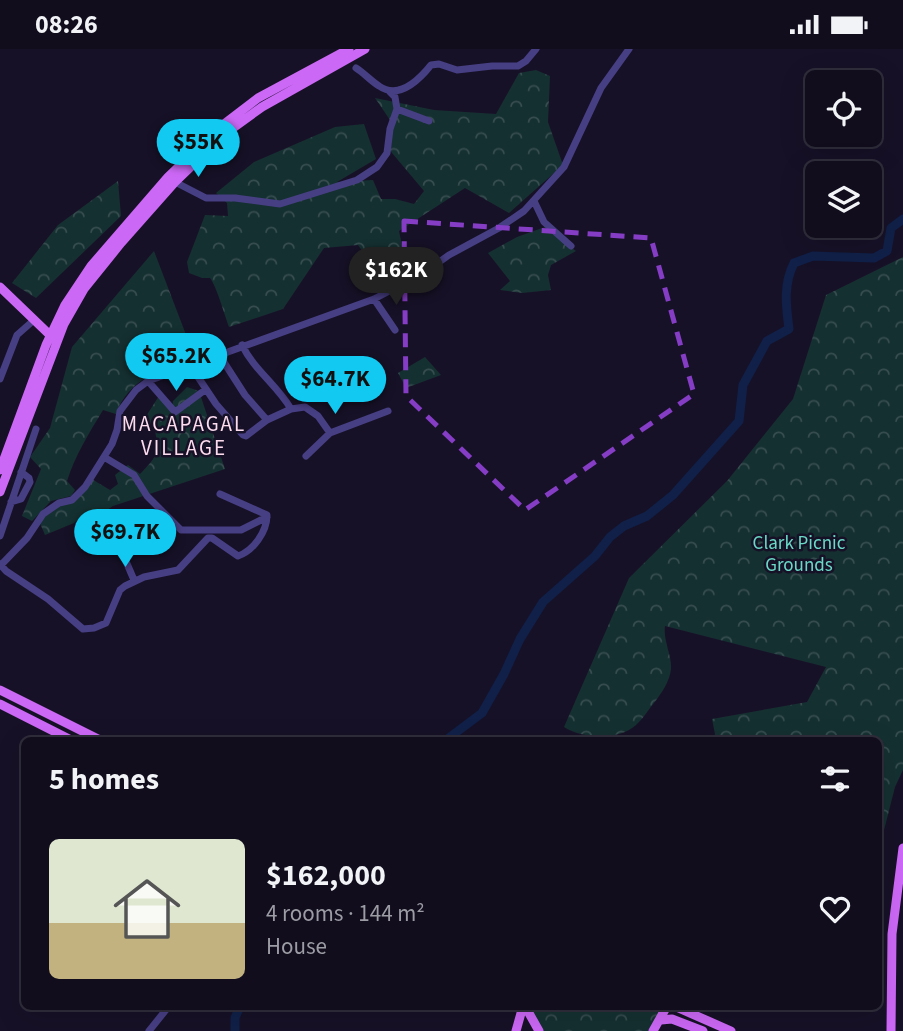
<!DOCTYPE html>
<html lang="en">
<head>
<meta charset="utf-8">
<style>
  body { margin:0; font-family:"Source Sans 3",sans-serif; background:#1a1626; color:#f1f3f6; height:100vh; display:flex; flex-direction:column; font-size:26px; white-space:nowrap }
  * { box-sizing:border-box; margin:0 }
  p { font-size:23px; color:#9c9ca4 }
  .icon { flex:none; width:38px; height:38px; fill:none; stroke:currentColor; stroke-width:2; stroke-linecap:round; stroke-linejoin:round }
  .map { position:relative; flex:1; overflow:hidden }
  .sheet { position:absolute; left:21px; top:688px; width:861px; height:273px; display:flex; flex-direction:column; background:#110d1d; border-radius:10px; box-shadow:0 7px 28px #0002,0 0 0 2px #302d3b }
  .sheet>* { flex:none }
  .tools { position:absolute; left:805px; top:21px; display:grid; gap:14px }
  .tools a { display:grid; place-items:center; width:77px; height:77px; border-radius:10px; background:#110d1d; box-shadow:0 7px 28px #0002,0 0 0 2px #302d3b; font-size:35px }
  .price { position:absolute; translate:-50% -60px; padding:0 16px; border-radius:24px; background:#12c9f1; color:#111; font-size:23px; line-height:46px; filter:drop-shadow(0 2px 4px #0008) }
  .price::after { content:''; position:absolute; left:50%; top:42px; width:21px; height:16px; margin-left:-10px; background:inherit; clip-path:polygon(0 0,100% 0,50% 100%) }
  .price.on { background:#222; color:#fff }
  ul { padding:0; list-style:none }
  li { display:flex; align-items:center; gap:21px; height:175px; padding:0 28px }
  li+li { border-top:2px solid #302d3b }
  li span { display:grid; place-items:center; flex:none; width:196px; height:140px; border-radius:10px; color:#555 }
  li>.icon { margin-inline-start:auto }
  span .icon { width:84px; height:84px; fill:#fffc; stroke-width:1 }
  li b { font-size:30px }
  h2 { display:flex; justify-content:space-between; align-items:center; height:84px; padding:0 28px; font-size:30px }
  .status { display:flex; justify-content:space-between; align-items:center; height:49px; padding:0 35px; background:#110d1d; direction:ltr }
  .status svg { height:19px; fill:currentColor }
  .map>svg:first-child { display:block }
</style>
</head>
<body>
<div class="status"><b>08:26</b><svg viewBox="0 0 49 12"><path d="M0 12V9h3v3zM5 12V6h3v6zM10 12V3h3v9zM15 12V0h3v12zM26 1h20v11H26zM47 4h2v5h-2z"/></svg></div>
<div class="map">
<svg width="903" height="982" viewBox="0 0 903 982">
  <defs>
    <pattern id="forest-crowns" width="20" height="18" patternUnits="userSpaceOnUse" patternTransform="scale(1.75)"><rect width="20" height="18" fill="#153031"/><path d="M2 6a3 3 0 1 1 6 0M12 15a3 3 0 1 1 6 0" fill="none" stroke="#374d50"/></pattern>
  </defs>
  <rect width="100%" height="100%" fill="#171127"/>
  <path fill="url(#forest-crowns)" d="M536,21L550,27L548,73L563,116L509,164L465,139L399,182L404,206L380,214L367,209L358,196L324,199L283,260L229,278C225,267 216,236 210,229H202L189,224L187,213L205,166L228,167L227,154L216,144L254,113L335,78L364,75L376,110L337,133L373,131L381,150H395L414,155L424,142L387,98L390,71L375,49L434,61L496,65L519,24Z
    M118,132L121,167L36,249L12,234L58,176Z
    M545,178L576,202L551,216L548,226L551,241L522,244L500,241L510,232L488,204L517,188Z
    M154,202L193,304C163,320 128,330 116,365L103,361C89,384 75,407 67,432L75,441L71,447L51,452L32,472L22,467L41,420L30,408L50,379L72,298Z
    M903,208V721L895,738L882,789L878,787V691H713L715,685L712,670L807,653L826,618L665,577C663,592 672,606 671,620C670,632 661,645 654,654C648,661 643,670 636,676C618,692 583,690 564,678L629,529L727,432L793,350L826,246Z
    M425,308L441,326L406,339L398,324Z
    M187,338L199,342L225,420L113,457L95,469H80L74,474L45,486L39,472L69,450L90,429L110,441L118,435L115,426L128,416L140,425C156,408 160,405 155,382L141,375L159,347L172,361L173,352Z
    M527,957H664L649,982H543Z"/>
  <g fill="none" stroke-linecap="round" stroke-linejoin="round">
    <path stroke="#102048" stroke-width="9" d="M446,691L482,664L504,625L520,590L543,553L595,507L610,488L624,477L647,467L673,446L739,372L743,336L767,292L789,280C786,256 783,236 794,214L813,207L874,209L887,202L891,179L903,170
      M235,982V969L240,957"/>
    <path stroke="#473f84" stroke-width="7" d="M356,19C364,24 371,32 379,37C399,51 419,31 431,16L439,15L457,21L492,17H518L526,12L536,0
      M397,60L429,72
      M175,133L206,149H235L280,155L357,131L377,118L387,104L390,80L397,60L395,48L390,43
      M534,152L544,173L571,197
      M406,202L415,229
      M374,250L395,281
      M242,296C254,321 277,336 291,360
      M218,304L245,346L267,371L291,360L305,358L318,367L330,384
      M190,316L216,355L243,386L246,387L267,371
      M0,330L17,286L34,271
      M148,332L175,363L205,341
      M306,407L330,384L388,362
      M104,408L134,426L147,447L181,481H241L267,468
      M11,453L21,450L30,433L29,429L21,423
      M0,487L36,380
      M125,510L134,531
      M0,515L6,522L48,550L83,580L94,579L106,574L120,541L125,537L144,528L178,521L208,489H212L238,507C253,502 267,483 267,466L220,445
      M0,517L27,489L43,465L59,454L72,451L85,438L112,395L117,381L120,362L136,341L148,332L374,250L424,224L449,206L499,179L524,162L564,118L601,39L629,0
      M149,982L169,957"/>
    <path stroke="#cc68f6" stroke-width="9" d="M0,238L52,288
      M0,421L46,296L65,256L91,217L168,128L220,78L258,49L349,0
      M0,443L64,275L84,240L121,194L175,133L226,84L262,58L365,0
      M0,641L100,691
      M0,655L71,691
      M525,957L539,982
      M674,957L731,982
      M661,971L672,970L703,982
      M516,982L523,957
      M653,982L667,957
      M891,982L892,885L903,799"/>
  </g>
  <path fill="none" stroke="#853dc5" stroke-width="5" stroke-dasharray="14 9" stroke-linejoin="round" d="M404,172L651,189L694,345L525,461L406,347Z"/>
  <g text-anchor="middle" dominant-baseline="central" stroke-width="5" stroke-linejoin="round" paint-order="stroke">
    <g font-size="19" fill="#69dac7" stroke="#171127">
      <text x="799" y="494">Clark Picnic<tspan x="799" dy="22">Grounds</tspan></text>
    </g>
    <g font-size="21" letter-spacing="2" fill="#fddcee" stroke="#171127">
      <text x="184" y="375">MACAPAGAL<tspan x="184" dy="24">VILLAGE</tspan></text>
    </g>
  </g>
</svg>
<div class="tools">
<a><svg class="icon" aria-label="locate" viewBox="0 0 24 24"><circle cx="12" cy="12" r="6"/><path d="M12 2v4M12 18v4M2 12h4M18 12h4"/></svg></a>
<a><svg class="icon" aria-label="layers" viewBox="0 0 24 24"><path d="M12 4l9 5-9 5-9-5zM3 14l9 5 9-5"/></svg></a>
</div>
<b class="price" style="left:198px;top:130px">$55K</b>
<b class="price on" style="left:396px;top:258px">$162K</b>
<b class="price" style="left:176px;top:344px">$65.2K</b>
<b class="price" style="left:335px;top:367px">$64.7K</b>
<b class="price" style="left:125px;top:520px">$69.7K</b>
<section class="sheet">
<h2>5 homes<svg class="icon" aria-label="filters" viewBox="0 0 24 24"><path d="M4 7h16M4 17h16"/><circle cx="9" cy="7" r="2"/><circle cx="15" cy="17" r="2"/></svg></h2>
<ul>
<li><span style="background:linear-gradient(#dfe7d0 60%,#c2b280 0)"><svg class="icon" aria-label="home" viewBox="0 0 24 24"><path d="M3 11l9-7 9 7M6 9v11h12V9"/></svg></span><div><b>$162,000</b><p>4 rooms · 144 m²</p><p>House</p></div><svg class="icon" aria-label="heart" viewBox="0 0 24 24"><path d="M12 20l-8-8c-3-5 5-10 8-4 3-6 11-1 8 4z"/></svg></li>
</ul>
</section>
</div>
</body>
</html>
